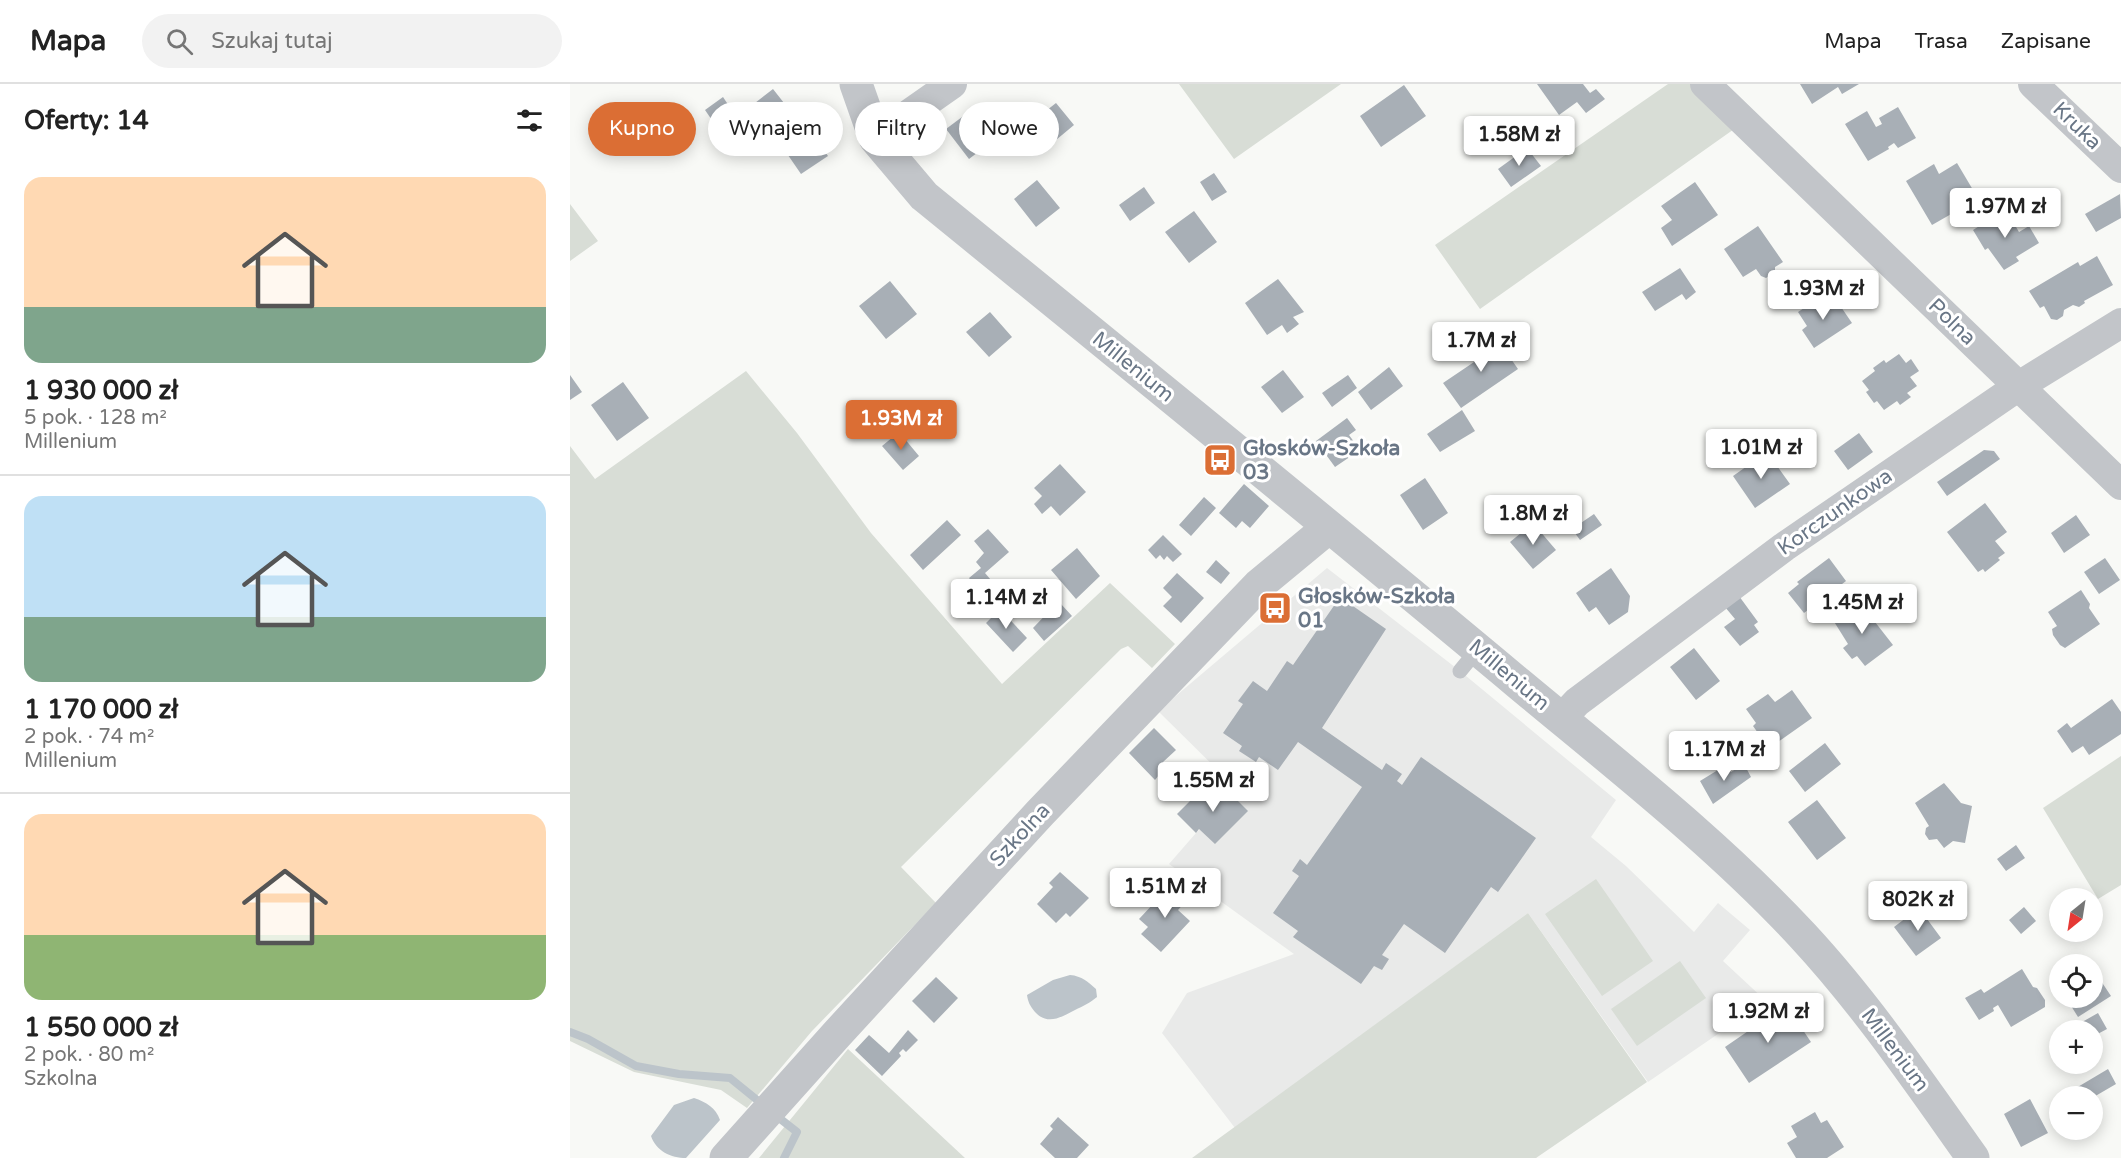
<!DOCTYPE html>
<html lang="pl">
<head>
<meta charset="utf-8">
<style>
  body { margin:0; font-family:"Varela Round",sans-serif; background:#f2f2f2; color:#222; height:100vh; display:flex; flex-direction:column; font-size:22px; white-space:nowrap }
  * { box-sizing:border-box; margin:0 }
  p { font-size:20px; color:#767676 }
  .icon { flex:none; width:33px; height:33px; fill:none; stroke:currentColor; stroke-width:2; stroke-linecap:round; stroke-linejoin:round }
  .map { position:relative; flex:1; overflow:hidden }
  .drawer { display:flex; flex-direction:column; background:#fff; width:570px }
  .drawer>* { flex:none }
  .guide { position:absolute; left:18px; top:18px; width:570px; height:54px; display:flex; gap:12px }
  .needle { width:39px; rotate:210deg }
  .buttons { position:absolute; left:1479px; top:804px; display:grid; gap:12px }
  .buttons a { display:grid; place-items:center; width:54px; height:54px; border-radius:50%; background:#fff; box-shadow:0 3px 15px #0003; font-size:30px }
  .price { position:absolute; translate:-50% -51px; padding:0 14px; border-radius:6px; background:#fff; color:#222; font-size:20px; line-height:39px; filter:drop-shadow(0 2px 3px #0008) }
  .price::after { content:''; position:absolute; left:50%; top:36px; width:18px; height:14px; margin-left:-9px; background:inherit; clip-path:polygon(0 0,100% 0,50% 100%) }
  .price.selected { background:#db6e34; color:#fff }
  ul { padding:0; list-style:none }
  li { display:grid; align-content:center; gap:12px; height:318px; padding:0 24px }
  li+li { border-top:2px solid #e0e0e0 }
  li span { display:grid; place-items:center; height:186px; border-radius:18px; color:#555 }
  li>.icon { margin-inline-start:auto }
  span .icon { width:108px; height:108px; fill:#fffc; stroke-width:1 }
  li b { font-size:26px }
  h2 { display:flex; justify-content:space-between; align-items:center; height:72px; padding:0 24px; font-size:26px }
  .chip { padding:0 21px; border-radius:27px; background:#fff; box-shadow:0 3px 15px #0003; font-size:21px; line-height:54px }
  .chip.selected { background:#db6e34; color:#fff }
  header { display:flex; align-items:center; gap:36px; box-sizing:border-box; height:84px; padding:0 30px; background:#fff; border-bottom:2px solid #e0e0e0 }
  header strong { font-size:28px }
  nav { display:flex; gap:33px; margin-inline-start:auto; font-size:21px }
  .search { width:420px; height:54px; background:#f2f2f2; display:flex; align-items:center; gap:15px; box-sizing:border-box; padding:0 21px; border-radius:33px; color:#767676; font-size:22px }
  main { display:flex; flex:1; min-height:0 }
  .map>svg:first-child { display:block }
</style>
</head>
<body>
<header>
<strong>Mapa</strong>
<div class="search"><svg class="icon" aria-label="search" viewBox="0 0 24 24"><circle cx="10" cy="10" r="6"/><path d="M15 15l6 6"/></svg>Szukaj tutaj</div>
<nav><a>Mapa</a><a>Trasa</a><a>Zapisane</a></nav>
</header>
<main>
<section class="drawer">
<h2>Oferty: 14<svg class="icon" aria-label="filters" viewBox="0 0 24 24"><path d="M4 7h16M4 17h16"/><circle cx="9" cy="7" r="2"/><circle cx="15" cy="17" r="2"/></svg></h2>
<ul>
<li><span style="background:linear-gradient(#ffd9b3 70%,#7fa58c 0)"><svg class="icon" aria-label="home" viewBox="0 0 24 24"><path d="M3 11l9-7 9 7M6 9v11h12V9"/></svg></span><div><b>1 930 000 zł</b><p>5 pok. · 128 m²</p><p>Millenium</p></div></li>
<li><span style="background:linear-gradient(#bfe0f5 65%,#7fa58c 0)"><svg class="icon" aria-label="home" viewBox="0 0 24 24"><path d="M3 11l9-7 9 7M6 9v11h12V9"/></svg></span><div><b>1 170 000 zł</b><p>2 pok. · 74 m²</p><p>Millenium</p></div></li>
<li><span style="background:linear-gradient(#ffd9b3 65%,#8fb573 0)"><svg class="icon" aria-label="home" viewBox="0 0 24 24"><path d="M3 11l9-7 9 7M6 9v11h12V9"/></svg></span><div><b>1 550 000 zł</b><p>2 pok. · 80 m²</p><p>Szkolna</p></div></li>
</ul>
</section>
<div class="map">
<svg width="1551" height="1074" viewBox="0 0 1551 1074">
  <rect width="100%" height="100%" fill="#f8f9f6"/>
  <path fill="#e9eae9" d="M757,484L890,587L1046,716L1021,753L1056,782L1124,848L1148,819L1180,846L1153,877L1196,917L1078,998L958,829L665,1044L592,949L617,909L724,870L599,780L626,749L669,707L588,627Z"/>
  <path fill="#d8ddd6" d="M609,0H771L664,75Z
    M1098,0H1121L1167,43L910,225L865,161Z
    M0,120L28,157L0,177Z
    M176,287L227,349L301,449L432,600L540,499L605,560L582,584L558,562L551,565L331,783L366,819L242,947L177,1024L151,1006L64,988L0,957V362L25,395Z
    M1551,672V801L1528,815L1473,724Z
    M1026,795L1083,877L1032,912L975,830Z
    M958,829L1077,998L966,1074H622Z
    M1110,877L1136,914L1067,962L1041,925Z
    M278,965L395,1074H189Z"/>
  <path fill="#bcc4ca" d="M500,891C512,892 518,898 526,905L527,913C520,919 513,922 505,926C491,933 478,942 465,928C460,922 458,918 457,911L483,896Z
    M124,1014C136,1018 146,1024 150,1036L116,1074C101,1074 86,1067 81,1052L104,1021Z"/>
  <g fill="none" stroke-linecap="round" stroke-linejoin="round">
    <path stroke="#bcc4ca" stroke-width="8" d="M0,948L18,955L66,982L109,990L160,994L192,1020
      M204,1030L227,1048L214,1074"/>
  </g>
  <path fill="#a8afb6" d="M967,0H1013L1020,9L1026,5L1035,15L1016,29L1007,18L989,31Z
    M1230,0H1289L1272,10L1268,3L1242,20Z
    M834,1L856,32L811,63L790,32Z
    M203,5L214,19L183,43L172,29Z
    M153,13L175,46L157,58L135,26Z
    M486,19L504,41L486,56L467,34Z
    M1328,23L1346,54L1328,64L1324,59L1318,63L1319,65L1298,77L1275,40L1297,27L1306,43L1312,40L1309,34Z
    M404,24L412,35L425,24L440,44L399,75L376,45Z
    M235,39L258,72L231,90L209,58Z
    M957,64L971,82L941,103L928,85Z
    M1387,79L1406,111L1388,121L1390,125L1362,141L1336,97L1364,80L1369,90Z
    M644,89L657,108L642,117L630,98Z
    M467,96L490,124L466,143L444,115Z
    M1125,98L1148,131L1102,162L1091,144L1102,136L1091,122Z
    M574,103L585,119L560,137L549,121Z
    M1550,110L1551,134L1526,148L1515,130Z
    M1438,124L1444,135L1442,136L1449,148L1459,142L1469,159L1446,173L1449,177L1434,186L1418,164L1415,166L1403,146Z
    M624,127L647,158L619,179L595,148Z
    M1188,142L1213,178L1205,183V188L1196,194L1191,192L1186,185L1173,193L1154,165Z
    M1527,172L1543,201L1514,217L1515,219L1509,223L1503,221L1494,226L1493,232L1487,236L1481,235L1474,222L1470,224L1459,207L1508,178L1510,182Z
    M1110,184L1126,208L1116,216L1112,210L1085,227L1072,208Z
    M708,195L734,228L723,233L729,240L717,249L712,241L697,251L675,219Z
    M320,197L347,230L316,255L289,222Z
    M1254,211L1262,224L1269,220L1282,239L1244,264L1232,246L1237,242L1228,228Z
    M420,228L442,253L419,273L396,248Z
    M925,252L948,285L891,324L873,299L910,274L906,267Z
    M1329,270L1336,279L1341,275L1349,287L1340,293L1347,302L1337,309L1341,313L1330,321L1327,317L1314,326L1307,317L1304,319L1296,308L1299,306L1292,297L1305,287L1303,284L1314,276L1316,279Z
    M819,283L833,302L801,326L788,308Z
    M713,286L734,313L712,329L691,303Z
    M0,291L12,308L0,316Z
    M778,291L787,304L762,323L752,309Z
    M53,298L79,334L47,357L21,321Z
    M892,326L905,347L870,368L857,350Z
    M777,334L786,346L779,351L790,366L765,383L746,357Z
    M329,348L349,372L333,386L312,362Z
    M1289,349L1303,368L1278,386L1264,367Z
    M1414,366L1424,367L1430,375L1377,412L1367,398Z
    M1197,368L1220,400L1185,424L1163,392Z
    M490,380L516,408L490,432L481,422L472,430L464,420L472,412L464,404Z
    M855,394L878,429L853,446L830,411Z
    M674,400L699,422L680,444L672,437L666,444L649,429Z
    M634,413L646,424L621,452L609,441Z
    M1415,419L1437,448L1425,457L1435,469L1428,474L1430,476L1415,488L1413,485L1408,488L1377,448Z
    M1024,430L1032,441L1010,456L1002,445Z
    M1506,431L1520,451L1494,469L1481,449Z
    M377,436L391,451L353,486L340,471Z
    M963,439L986,466L963,485L940,458Z
    M418,445L439,468L415,489L426,502L402,522L391,508L402,498L399,494L411,484L406,478L414,469L404,457Z
    M593,451L612,470L603,478L597,472L594,476L590,471L586,475L578,466Z
    M507,464L530,492L506,515L481,486Z
    M1259,474L1276,497L1234,529L1218,509L1229,500L1227,498Z
    M1535,474L1550,496L1529,510L1514,488Z
    M646,476L660,489L651,500L636,488Z
    M1041,484L1060,512L1058,528L1039,541L1026,523L1019,528L1006,509Z
    M607,489L634,514L611,539L593,522L602,513L593,504Z
    M1511,506L1520,520L1519,524L1530,540L1495,564L1490,561L1483,551L1482,545L1487,542L1478,528Z
    M1169,512L1188,538L1184,541L1189,548L1170,562L1154,543L1165,535L1155,523Z
    M770,513L816,545L752,644L812,686L816,679L832,690L827,697L832,701L851,673L966,754L928,808L921,803L875,869L834,840L812,871L819,875L812,886L804,882L791,900L723,853L728,847L703,829L729,792L722,787L730,775L737,781L792,703L728,658L708,686L689,673L686,678L669,667L672,662L653,649L673,620L668,617L683,597L697,607L717,577L723,581Z
    M1286,518L1296,530L1298,529L1323,561L1295,582L1287,572L1282,575L1273,564L1278,560L1263,536Z
    M487,519L489,521L491,520L502,532L474,557L463,544Z
    M430,525L457,554L443,568L416,539Z
    M1124,564L1150,597L1126,616L1100,583Z
    M1222,606L1242,634L1191,670L1181,655L1188,649L1183,642L1186,639L1176,625L1198,610L1205,618Z
    M1542,615L1551,628V650L1519,671L1513,662L1502,669L1487,647L1497,639L1501,644Z
    M584,644L606,666L593,678L600,684L591,693L589,691L585,696L559,669Z
    M1255,659L1271,680L1235,708L1219,687Z
    M1174,680L1181,693L1143,720L1130,697L1156,681L1161,688Z
    M650,699L678,727L645,760L629,745L626,749L607,730L630,707L636,713Z
    M1374,699L1391,719L1402,722L1395,759L1383,757L1374,764L1367,755L1359,756L1355,750L1356,744L1359,742L1345,719Z
    M1247,716L1276,754L1247,776L1218,738Z
    M1446,761L1455,774L1436,787L1427,775Z
    M490,788L519,814L500,833L496,829L486,839L467,820L483,803L479,799Z
    M599,799L617,816L608,826L620,837L591,868L571,850L578,843L569,835L585,818L590,822L595,817L589,810Z
    M1454,823L1466,837L1451,850L1439,836Z
    M1349,824L1371,854L1346,872L1324,843Z
    M1452,885L1463,903L1467,904L1475,916V923L1441,943L1428,921L1423,924L1424,927L1409,936L1395,914L1411,905L1414,909Z
    M366,893L388,914L364,939L342,917Z
    M1531,897L1541,912L1508,933L1498,917L1504,914H1522V902Z
    M1216,921L1241,958L1179,999L1155,963Z
    M1528,929L1537,945L1522,953V946H1498Z
    M338,946L348,956L336,968L333,965L329,969L331,972L312,992L285,966L299,951L319,969Z
    M1538,985L1546,1000L1522,1014L1510,1012L1506,1004Z
    M1460,1015L1478,1049L1451,1063L1434,1030Z
    M1245,1028L1251,1039L1257,1036L1274,1063L1257,1074H1226L1217,1059L1227,1053L1221,1042Z
    M488,1033L519,1061L507,1074H485L470,1060L483,1045L480,1042Z"/>
  <g fill="none" stroke-linecap="round" stroke-linejoin="round">
    <path stroke="#c2c5c9" stroke-width="15" d="M890,587L908,565"/>
    <path stroke="#c2c5c9" stroke-width="30" d="M1135,0L1551,401
      M1463,0L1551,84
      M305,54L382,0
      M991,635L1007,618L1214,463L1449,302L1551,239"/>
    <path stroke="#c2c5c9" stroke-width="33" d="M286,0L305,54L354,112C553,274 752,435 948,599C1044,679 1148,760 1233,852C1296,920 1349,998 1403,1074
      M156,1074L267,950L470,729L689,501L759,443"/>
  </g>
  <defs>
    <g id="bus-square" transform="scale(1.725)"><rect x="-9" y="-9" width="18" height="18" rx="4" fill="#db6e34" stroke="#fff"/><path d="M-5-6H5V4H4V6H2V4H-2V6H-4V4H-5ZM-3.5-4V0h7V-4ZM-3.5 1.2v1.5H-2V1.2ZM2 1.2v1.5H3.5V1.2Z" fill="#fff"/></g>
  </defs>
  <g fill-rule="evenodd">
    <use href="#bus-square" x="650" y="376"/>
    <use href="#bus-square" x="705" y="524"/>
  </g>
  <g text-anchor="middle" dominant-baseline="central" stroke-width="6" stroke-linejoin="round" paint-order="stroke">
    <g font-size="21" fill="#697686" stroke="#fff">
      <text transform="translate(1507 42) rotate(44)">Kruka</text>
      <text transform="translate(1382 238) rotate(44)">Polna</text>
      <text transform="translate(563 283) rotate(39)">Millenium</text>
      <text transform="translate(1265 428) rotate(-35)">Korczunkowa</text>
      <text transform="translate(939 591) rotate(40)">Millenium</text>
      <text transform="translate(450 751) rotate(-47)">Szkolna</text>
      <text transform="translate(1325 966) rotate(53)">Millenium</text>
    </g>
    <g font-size="21" font-weight="bold" fill="#697686" stroke="#fff" text-anchor="start">
      <text x="673" y="364">Głosków-Szkoła<tspan x="673" dy="24">03</tspan></text>
      <text x="728" y="512">Głosków-Szkoła<tspan x="728" dy="24">01</tspan></text>
    </g>
  </g>
</svg>
<div class="buttons">
<a><svg class="needle" viewBox="-14 -14 28 28"><path d="M0-13l5 13h-10z" fill="#e53935"/><path d="M0 13l5-13h-10z" fill="#767676"/></svg></a>
<a><svg class="icon" aria-label="locate" viewBox="0 0 24 24"><circle cx="12" cy="12" r="6"/><path d="M12 2v4M12 18v4M2 12h4M18 12h4"/></svg></a>
<a>+</a>
<a>−</a>
</div>
<b class="price" style="left:949px;top:83px">1.58M zł</b>
<b class="price" style="left:1435px;top:155px">1.97M zł</b>
<b class="price" style="left:1253px;top:237px">1.93M zł</b>
<b class="price" style="left:911px;top:289px">1.7M zł</b>
<b class="price selected" style="left:331px;top:367px">1.93M zł</b>
<b class="price" style="left:1191px;top:396px">1.01M zł</b>
<b class="price" style="left:963px;top:462px">1.8M zł</b>
<b class="price" style="left:436px;top:546px">1.14M zł</b>
<b class="price" style="left:1292px;top:551px">1.45M zł</b>
<b class="price" style="left:1154px;top:698px">1.17M zł</b>
<b class="price" style="left:643px;top:729px">1.55M zł</b>
<b class="price" style="left:595px;top:835px">1.51M zł</b>
<b class="price" style="left:1348px;top:848px">802K zł</b>
<b class="price" style="left:1198px;top:960px">1.92M zł</b>
<div class="guide">
<a class="chip selected">Kupno</a>
<a class="chip">Wynajem</a>
<a class="chip">Filtry</a>
<a class="chip">Nowe</a>
</div>
</div>
</main>
</body>
</html>
